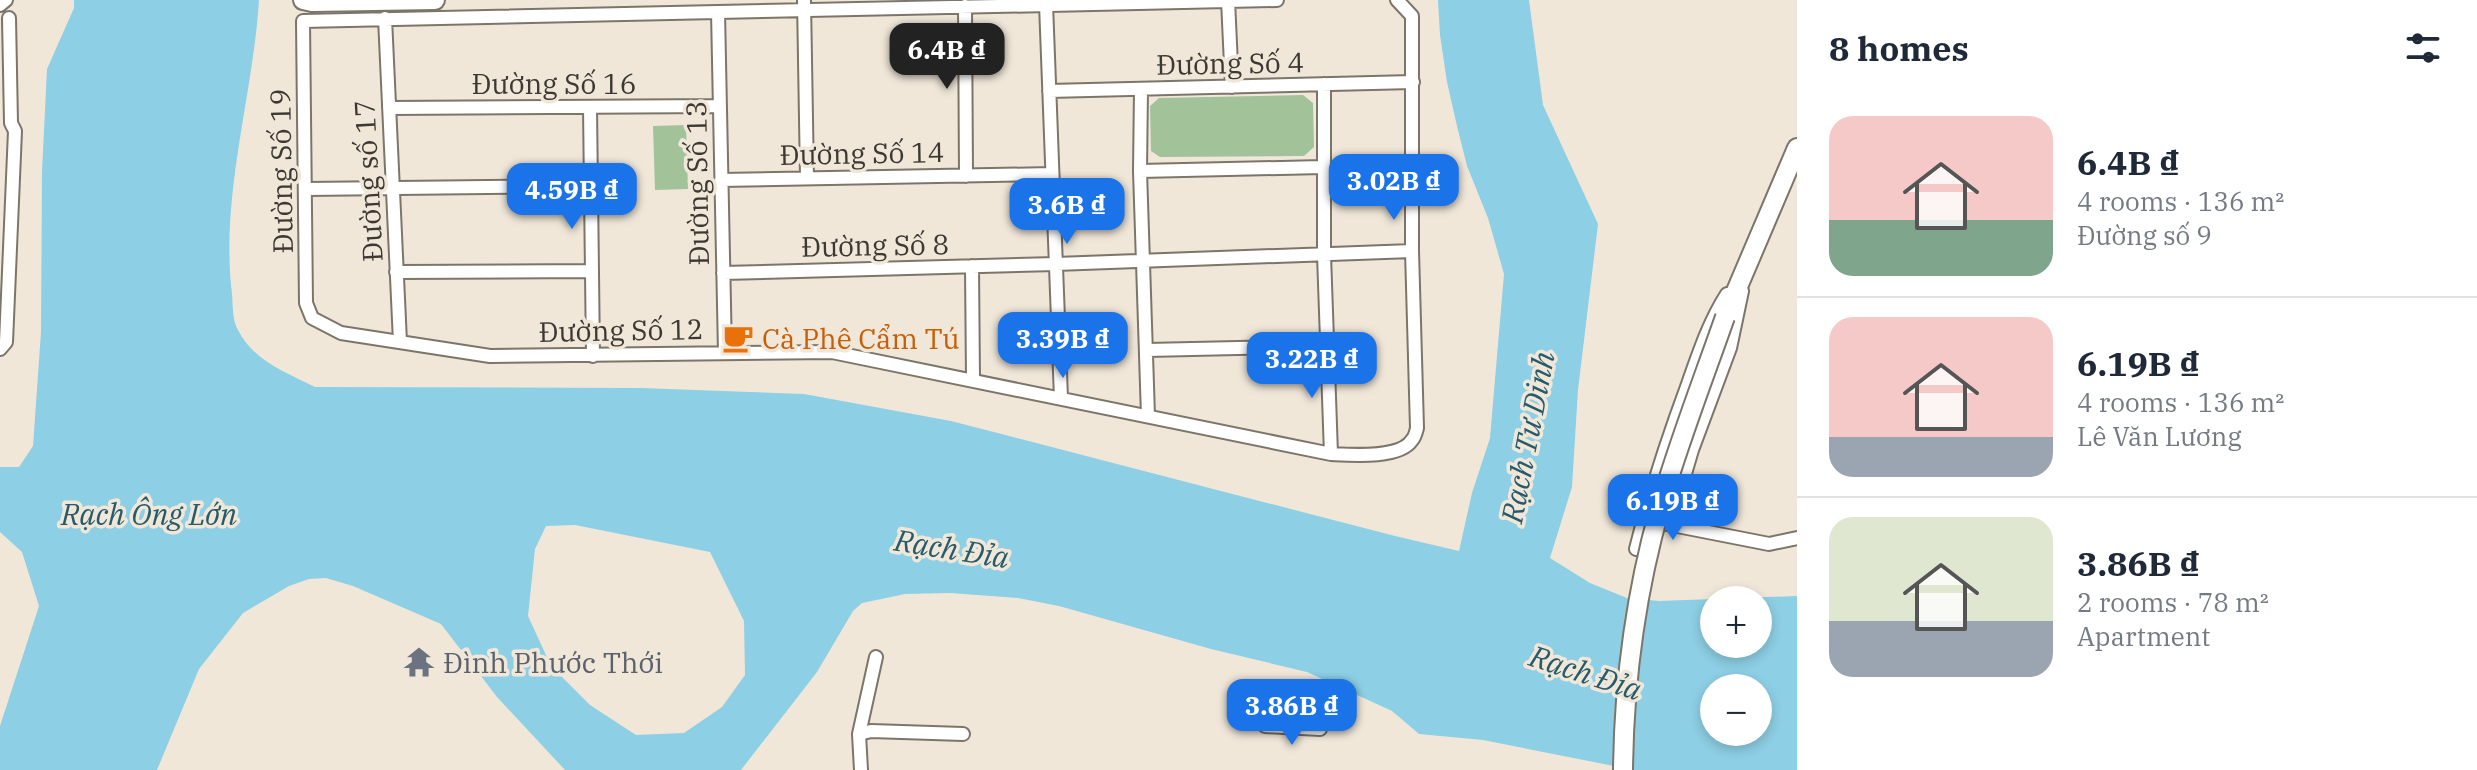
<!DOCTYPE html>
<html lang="en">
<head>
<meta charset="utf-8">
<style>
  body { margin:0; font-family:"IBM Plex Serif",serif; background:#f2f2f3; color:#1f2937; height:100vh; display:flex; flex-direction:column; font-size:30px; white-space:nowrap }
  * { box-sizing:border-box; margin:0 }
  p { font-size:26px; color:#747a83 }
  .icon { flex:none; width:44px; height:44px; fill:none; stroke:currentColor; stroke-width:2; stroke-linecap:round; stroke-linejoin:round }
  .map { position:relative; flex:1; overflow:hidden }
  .details { display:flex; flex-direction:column; background:#fff; width:680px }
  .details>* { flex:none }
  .fabs { position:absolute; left:1700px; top:586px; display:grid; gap:16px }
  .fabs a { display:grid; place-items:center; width:72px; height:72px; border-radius:50%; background:#fff; box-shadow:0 4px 12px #0003; font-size:40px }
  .price { position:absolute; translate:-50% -68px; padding:0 18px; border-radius:16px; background:#1a73e8; color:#fff; font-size:26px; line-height:52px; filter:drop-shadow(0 2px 4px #0008) }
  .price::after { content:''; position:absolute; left:50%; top:48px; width:24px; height:18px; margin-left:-12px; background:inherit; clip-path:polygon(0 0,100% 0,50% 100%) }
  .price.selected { background:#222; color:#fff }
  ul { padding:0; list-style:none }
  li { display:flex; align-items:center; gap:24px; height:200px; padding:0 32px }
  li+li { border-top:2px solid #e0e1e3 }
  li span { display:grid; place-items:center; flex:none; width:224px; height:160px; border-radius:24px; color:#555 }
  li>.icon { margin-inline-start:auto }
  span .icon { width:96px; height:96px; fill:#fffc; stroke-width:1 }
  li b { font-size:34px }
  h2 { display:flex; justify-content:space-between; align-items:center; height:96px; padding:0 32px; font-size:34px }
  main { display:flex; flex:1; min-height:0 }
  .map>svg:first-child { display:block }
</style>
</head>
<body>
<main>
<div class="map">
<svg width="1797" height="770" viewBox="0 0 1797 770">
  <rect width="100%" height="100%" fill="#f0e7d9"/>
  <path fill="#a2c29a" d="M1303,95L1313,103L1314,147L1304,156L1160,157L1151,151L1150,106L1159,98Z
    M686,125L688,189L655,190L653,126Z"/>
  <path fill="#8dcfe5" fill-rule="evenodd" d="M74,0H259C253,97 220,196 232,294C233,305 232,320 238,330C254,361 285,372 315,387L641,388L804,394L951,421L1395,536L1459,551L1472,493L1490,438L1504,274L1488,218L1467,166L1457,126L1447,82L1440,35L1438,0H1529L1543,105L1598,224L1578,390L1572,487L1550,558L1590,583L1627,598L1659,601L1797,596V770H1634L1483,740L1419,734L1392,711L1307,672L1211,649L1059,606L1018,598L950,593L905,594L862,603L853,611L817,672L741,770H565L497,697L441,624L353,586L326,578L309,579L289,586L243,613L199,669L157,770H0V726L39,606L22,552L0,532V467H19L33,446L41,332L42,172L47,69L74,8ZM575,525L710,552L744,621L745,675L722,707L684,733L636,735L590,705L551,666L528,616L535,549L546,526ZM1714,600H1758V644H1714ZM1714,688H1758V732H1714Z"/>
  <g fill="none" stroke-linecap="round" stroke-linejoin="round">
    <g stroke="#7c7569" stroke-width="16">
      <path id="minor" d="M804,0L807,178
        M1228,0L1232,87
        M1277,0L303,21L306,303L312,318L341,333L490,356L832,352L1331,454C1351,455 1400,459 1412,440C1415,437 1416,432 1417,428L1412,251V16L1397,0
        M1046,4L1061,398
        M0,5L6,0
        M965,6L966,176
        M718,12L725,353
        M385,18L400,342
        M1324,84V255L1331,454
        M1141,89L1140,171L1148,416
        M1049,91L1413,82
        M590,107L593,356
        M389,108L720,106
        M1140,171L1323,167
        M721,180L1052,174
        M306,189L590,186
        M972,266L973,380
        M396,272L591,271
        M723,273L1056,264L1412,251
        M0,349L6,342L15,131L11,123L9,18
        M1147,350L1329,346
        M1662,523L1769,544L1797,538
        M1670,524L1692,450L1730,348L1742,291
        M1636,549C1650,493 1668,438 1688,384C1699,353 1709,322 1727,294
        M1265,726L1320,729
        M859,734L871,731L963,734
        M861,770L859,734L876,657"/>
    </g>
    <g stroke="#7c7569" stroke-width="22">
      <path id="secondary" d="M303,0L312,2L435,0
        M1725,317L1797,148"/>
    </g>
    <use href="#minor" stroke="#fff" stroke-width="12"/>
    <use href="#secondary" stroke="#fff" stroke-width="18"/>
    <g stroke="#7c7569" stroke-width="22" stroke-linecap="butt">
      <path id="secondary-bridge" d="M1623,770C1624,678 1637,585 1663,497C1681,436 1704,377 1725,317"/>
    </g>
    <use href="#secondary-bridge" stroke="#fff" stroke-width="18"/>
  </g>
  <defs>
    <g id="cafe-bare" transform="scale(2.4)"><path d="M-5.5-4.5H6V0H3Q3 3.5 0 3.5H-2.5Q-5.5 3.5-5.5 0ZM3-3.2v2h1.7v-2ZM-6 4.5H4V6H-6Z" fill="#e8710a" stroke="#f0e7d9" stroke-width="2.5" paint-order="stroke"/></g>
    <g id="temple-bare" transform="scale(2.4)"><path d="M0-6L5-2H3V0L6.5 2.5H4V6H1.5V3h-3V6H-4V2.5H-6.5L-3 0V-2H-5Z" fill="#6b7280" stroke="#f0e7d9" stroke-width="2.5" paint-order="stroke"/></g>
  </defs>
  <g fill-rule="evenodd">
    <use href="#cafe-bare" x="738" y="338"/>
    <use href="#temple-bare" x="419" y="662"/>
  </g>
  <g text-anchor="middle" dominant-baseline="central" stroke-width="7" stroke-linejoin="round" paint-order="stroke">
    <g font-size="28" fill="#3c3833" stroke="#f0e7d9">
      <text transform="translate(1230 63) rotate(-1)">Đường Số 4</text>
      <text x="554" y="83">Đường Số 16</text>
      <text transform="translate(862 153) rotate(-1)">Đường Số 14</text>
      <text transform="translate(281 171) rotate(-91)">Đường Số 19</text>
      <text transform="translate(368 181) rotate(-93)">Đường số 17</text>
      <text transform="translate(697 183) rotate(-91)">Đường Số 13</text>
      <text transform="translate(875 245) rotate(-1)">Đường Số 8</text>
      <text transform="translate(621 330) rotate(-1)">Đường Số 12</text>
    </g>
    <g font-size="28" fill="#c56008" stroke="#f0e7d9" text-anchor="start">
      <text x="762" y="338">Cà Phê Cẩm Tú</text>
    </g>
    <g font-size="28" fill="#5b616d" stroke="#f0e7d9" text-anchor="start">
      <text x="443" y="662">Đình Phước Thới</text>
    </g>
    <g font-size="30" font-style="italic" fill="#255b6b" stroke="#f0e7d9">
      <text transform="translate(1527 437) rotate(-79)">Rạch Tư Dinh</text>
      <text x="149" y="513">Rạch Ông Lớn</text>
      <text transform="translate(952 548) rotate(9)">Rạch Đỉa</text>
      <text transform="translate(1586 672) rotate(18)">Rạch Đỉa</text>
    </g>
  </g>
</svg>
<div class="fabs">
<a>+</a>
<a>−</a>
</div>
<b class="price selected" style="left:947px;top:91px">6.4B ₫</b>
<b class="price" style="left:1394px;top:222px">3.02B ₫</b>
<b class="price" style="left:572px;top:231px">4.59B ₫</b>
<b class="price" style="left:1067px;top:246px">3.6B ₫</b>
<b class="price" style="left:1063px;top:380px">3.39B ₫</b>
<b class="price" style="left:1312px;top:400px">3.22B ₫</b>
<b class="price" style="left:1673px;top:542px">6.19B ₫</b>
<b class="price" style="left:1292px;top:747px">3.86B ₫</b>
</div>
<section class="details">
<h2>8 homes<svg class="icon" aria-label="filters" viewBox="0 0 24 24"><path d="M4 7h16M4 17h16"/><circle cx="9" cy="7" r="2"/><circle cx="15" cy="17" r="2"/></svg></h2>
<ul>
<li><span style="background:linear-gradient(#f6c9c9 65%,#7fa58c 0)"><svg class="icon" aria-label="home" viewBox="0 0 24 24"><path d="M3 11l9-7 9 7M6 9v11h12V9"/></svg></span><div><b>6.4B ₫</b><p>4 rooms · 136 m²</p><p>Đường số 9</p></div></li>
<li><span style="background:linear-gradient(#f6c9c9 75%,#9aa5b1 0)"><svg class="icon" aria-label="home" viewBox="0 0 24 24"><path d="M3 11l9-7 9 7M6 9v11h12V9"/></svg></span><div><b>6.19B ₫</b><p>4 rooms · 136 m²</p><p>Lê Văn Lương</p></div></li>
<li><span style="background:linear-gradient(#dfe7d0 65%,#9aa5b1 0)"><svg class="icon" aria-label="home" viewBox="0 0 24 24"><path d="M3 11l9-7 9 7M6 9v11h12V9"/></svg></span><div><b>3.86B ₫</b><p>2 rooms · 78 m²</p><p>Apartment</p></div></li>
</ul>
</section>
</main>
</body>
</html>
